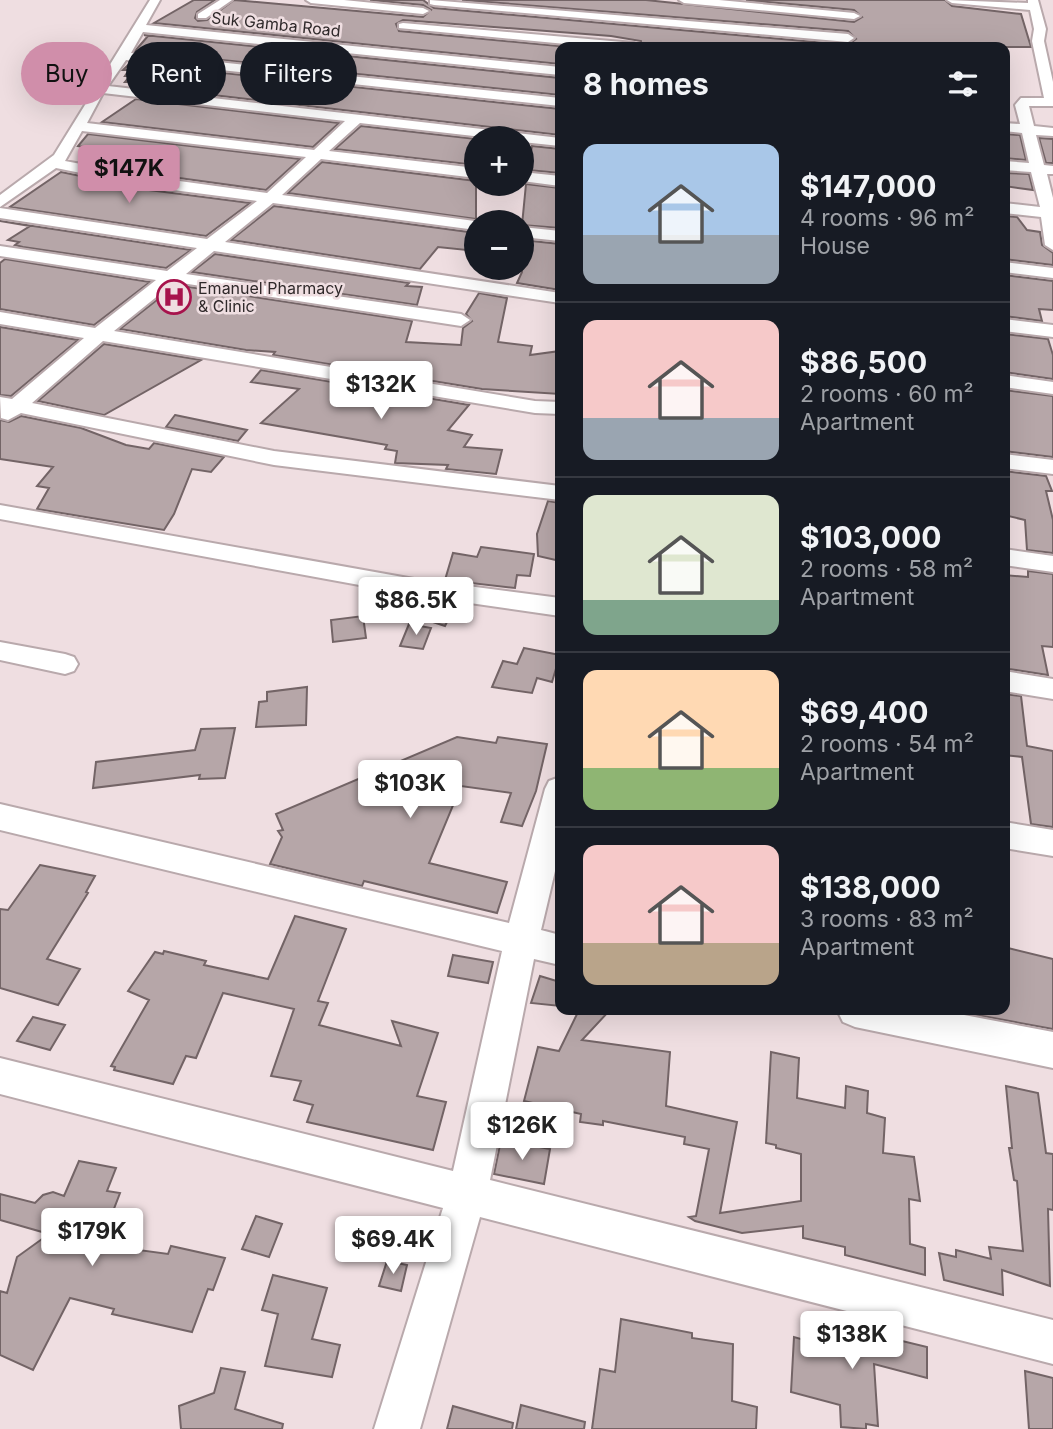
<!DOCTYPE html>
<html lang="en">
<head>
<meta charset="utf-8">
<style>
  body { margin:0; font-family:Inter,sans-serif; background:#20242c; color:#f1f3f6; height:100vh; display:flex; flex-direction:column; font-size:26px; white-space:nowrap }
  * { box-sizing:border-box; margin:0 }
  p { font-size:23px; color:#9ea1a6 }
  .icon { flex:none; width:38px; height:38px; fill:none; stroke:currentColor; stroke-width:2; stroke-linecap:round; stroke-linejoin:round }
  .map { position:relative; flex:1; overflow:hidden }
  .drawer { position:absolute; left:555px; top:42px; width:455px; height:973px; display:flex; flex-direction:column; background:#171b24; border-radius:14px; box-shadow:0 7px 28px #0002 }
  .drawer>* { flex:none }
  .banner { position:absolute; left:21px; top:42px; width:429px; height:63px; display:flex; gap:14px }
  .fabs { position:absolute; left:464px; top:126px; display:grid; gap:14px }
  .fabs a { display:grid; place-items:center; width:70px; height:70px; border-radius:50%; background:#171b24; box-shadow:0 7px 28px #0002; font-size:35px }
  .price { position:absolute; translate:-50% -60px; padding:0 16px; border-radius:7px; background:#fff; color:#222; font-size:23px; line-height:46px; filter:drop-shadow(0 2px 4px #0008) }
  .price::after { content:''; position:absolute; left:50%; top:42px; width:21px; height:16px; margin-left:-10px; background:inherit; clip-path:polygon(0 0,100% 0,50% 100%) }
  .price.on { background:#d08eaa; color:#111 }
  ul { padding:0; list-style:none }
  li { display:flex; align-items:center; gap:21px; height:175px; padding:0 28px }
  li+li { border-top:2px solid #363941 }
  li span { display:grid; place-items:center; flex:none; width:196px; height:140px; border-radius:14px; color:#555 }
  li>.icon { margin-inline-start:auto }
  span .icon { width:84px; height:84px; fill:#fffc; stroke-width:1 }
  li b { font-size:30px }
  h2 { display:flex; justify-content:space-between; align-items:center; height:84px; padding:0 28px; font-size:30px }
  .tag { padding:0 24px; border-radius:32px; background:#171b24; box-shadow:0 7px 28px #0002; font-size:24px; line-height:63px }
  .tag.on { background:#d08eaa; color:#111 }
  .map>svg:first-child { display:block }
</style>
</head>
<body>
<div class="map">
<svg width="1053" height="1429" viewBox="0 0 1053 1429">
  <rect width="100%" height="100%" fill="#efdee1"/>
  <path fill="#b6a6a8" stroke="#736466" stroke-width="2" d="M194,0H215L197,12L195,18L198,21L207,20L234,0L423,17L431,10L423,5L370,0H423L434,8L848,45L856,39L848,31L462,0H646L854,22L862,17L854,10L746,0H945L952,6L1021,14L1031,47H676L678,45H641V41L611,36L403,20L396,24L399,31L569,47H560V64L154,23Z
    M144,35L560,78V95L135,51L148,36Z
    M130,63L560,109V135L153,88L162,82H125L130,76H125L129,70H123Z
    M136,99L339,123L313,147L102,122Z
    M361,126L476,139V165L335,149Z
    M88,134L300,159L266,190L150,174L80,161L100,150L78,146Z
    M1004,134L1020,135L1026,160L1004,158Z
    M1039,138L1053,139V163H1046Z
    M532,146L560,149V173L528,170Z
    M322,162L476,181V219L288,193Z
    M61,172L149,190L250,203L206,236L10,207Z
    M1004,173L1029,174L1033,190L1004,186Z
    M526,184L560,188V228L522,225Z
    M274,206L476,233V251L438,247L420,269L231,240Z
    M1004,216L1017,217L1027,230L1040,232L1042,245L1053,253V265L1004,259Z
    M0,221L191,250L166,268L23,247L15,245L19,242L8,240L30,226Z
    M522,240L560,244V290L517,283L522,272Z
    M215,254L409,283L406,286L422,287L417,305L192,272Z
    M5,259L150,282L94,325L0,309V263Z
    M1004,275L1053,281V310L1039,309L1042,321L1004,316Z
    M176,285L412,321L406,342L461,345L463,328L472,321L466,314L479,293L507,298L498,342L532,346L530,355L560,351V394L482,389L273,355L275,352L246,350L120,329Z
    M0,327L78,340L11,396L0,395Z
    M1004,334L1048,339L1053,355V379L1004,372Z
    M104,344L201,360L104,415L38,401Z
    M261,370L469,405L448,430L472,435L464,447L502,450L496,474L446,469L448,465L395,463L397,451L385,449L387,445L261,423L299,389L251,382Z
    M1004,390L1053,396V457L1004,451Z
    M175,415L247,430L238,441L166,427Z
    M21,416L81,428L126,445L149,449L154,443L224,457L211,472L192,469L174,514L164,530L37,509L49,488L37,486L53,467L0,459V420L9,422Z
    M1004,471L1046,476L1052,491H1046L1053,520V553L1027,550L1025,520L1004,515Z
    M548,501L560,503V561L538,556L537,534Z
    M481,547L534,554L530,576L517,575L515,588L445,580L453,553L477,557Z
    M1028,571L1053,574V647L1042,646L1048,675L1009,669L1004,658V575L1028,577Z
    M439,601L456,604L445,626L433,622Z
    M363,616L366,638L333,642L331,620Z
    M409,624L431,628L423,649L400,646Z
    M524,648L560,655L552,682L537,678L532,693L492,687L503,661L517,664Z
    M307,687L306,725L256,727L259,702L267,701V692Z
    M1004,694L1021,696L1027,746L1053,751V827L1031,824L1022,757L1004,755Z
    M235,728L225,778L199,779L200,775L93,788L96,762L195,750L201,729Z
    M457,737L496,743L498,737L547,744L536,791L522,826L501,822L511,793L461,786L429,863L507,882L497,913L364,881L362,886L270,864L282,837L278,831L283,830L276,814Z
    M40,865L95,876L86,892L88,893L47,959L80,969L58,1005L0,988V909L8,910Z
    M295,916L346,929L318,1001L328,1003L319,1025L401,1046L392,1021L438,1033L417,1096L446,1102L433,1150L307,1122L313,1105L294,1100L301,1081L271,1076L294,1009L223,993L196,1058L186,1056L173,1084L114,1070L115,1067L111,1066L149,1000L128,991L155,952L163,954L164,951L206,961L204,965L268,979Z
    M1004,947L1053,959V1029L961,1012L1004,1010Z
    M453,955L493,962L488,983L448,976Z
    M540,976L560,982V1006L531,1003Z
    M579,1010H610L582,1040L670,1052L666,1106L737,1122L720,1213L801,1201V1154L776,1148V1145L766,1143L771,1052L799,1058L797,1098L845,1108L846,1086L868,1091L867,1113L885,1118L883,1153L914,1157L920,1201L909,1199L910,1244L925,1248V1275L845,1255V1247L803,1238V1226L742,1233L695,1221L689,1217L696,1216L709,1149L684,1144L685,1137L603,1121V1125L580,1122L581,1114L524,1101L538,1047L559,1051Z
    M33,1017L65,1025L50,1050L17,1041Z
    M1006,1086L1038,1093L1046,1153L1053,1154V1210L1048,1209L1050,1286L1002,1270L1003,1295L944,1280L939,1253L956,1257V1250L991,1259L989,1247L1023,1251L1017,1181L1014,1180L1009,1148H1012Z
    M501,1140L550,1149L544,1184L494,1174Z
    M79,1161L116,1168L107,1191L120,1193L107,1227L123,1229L116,1247L168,1254L171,1246L225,1258L213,1290L208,1289L192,1332L112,1314L114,1309L70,1298L33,1370L0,1355V1291L7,1293L17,1257L49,1234L0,1220V1194L35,1203L43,1195L53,1192L64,1196Z
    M256,1216L282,1224L269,1257L242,1249Z
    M387,1261L407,1265L401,1291L379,1286Z
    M273,1275L327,1288L312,1339L340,1345L332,1377L265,1366L278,1314L262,1310Z
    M621,1319L692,1333V1338L733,1344L732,1401L757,1407L756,1429H592L600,1369L615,1372Z
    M832,1324L927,1347V1378L874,1364L878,1426L866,1424V1429L841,1427L840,1405L791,1392L794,1337L832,1348Z
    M221,1368L245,1372L235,1409L283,1424L282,1429H181L179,1406L214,1393Z
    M1025,1371L1053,1378V1429H1029Z
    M521,1405L585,1422L584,1429H516Z
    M453,1406L513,1423L512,1429H447Z"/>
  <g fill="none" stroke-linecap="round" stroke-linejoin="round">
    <g stroke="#b9a9ac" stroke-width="4">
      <path id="minor" d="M150,0H160L146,25L560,67V75L143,32L131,53L560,98V106L126,60L108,86L560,138V146L522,142V138H491L360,123L329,151L476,168V178L321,159L282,195L482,222H476V230L273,203L225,242L560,293V303L214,251L186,274L461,314L470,320L461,326L175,282L114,331L535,401L560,402V414L535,413L103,341L32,403L274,451L560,486V500L274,465L21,413L8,420L1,418L0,397L12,399L84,338L0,324V312L95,328L156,280L0,256V246L167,271L197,248L0,218V208L207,239L257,201L150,187L56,168L0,207V195L54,155ZM103,93L345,121L314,150L87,123ZM82,131L306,157L267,193L150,177L65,161Z
        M220,0H232L206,18H198V14Z
        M306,0H344L423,8L429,11L423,14L311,3Z
        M430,0L848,34L854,38L848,42L434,5L430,4Z
        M679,0H719L854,13L860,16L854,19L684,3Z
        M947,0L1028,3V0H1038L1046,29L1044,41L1053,82V106H1029L1034,126L1053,128V136L1036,135L1044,165L1053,166V174H1047L1053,198V250L1045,245L1041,217L1004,213V203L1040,207L1031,172L1004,170V161L1029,163L1022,133L1004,131V123L1020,124L1015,105L1021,98H1044L1032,41L1034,29L1030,10L952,3Z
        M403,23L634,43L640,47H597L399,28V24Z
        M522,172L560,176V186L522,181Z
        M522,227L560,231V241L522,237Z
        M1004,262L1053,268V278L1004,272Z
        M1004,319L1053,325V337L1004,331Z
        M1004,375L1053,382V394L1004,387Z
        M1004,454L1053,460V474L1004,468Z
        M0,505L414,579L560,598V616L414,595L0,519Z
        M1004,549L1053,556V572L1004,565Z
        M0,642L65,654L74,657L78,664L74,671L65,674L0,660Z
        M1004,671L1053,679V699L1004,691Z
        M560,777V850L541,930L560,935V965L534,959L490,1180L1053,1320V1364L480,1217L420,1429H374L443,1208L0,1094V1058L453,1171L502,951L0,830V804L509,923L545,789L549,781Z
        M1004,822L1053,830V856L1004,848Z
        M837,1010H938L1053,1032V1068L855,1027L843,1022Z"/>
    </g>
    <use href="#minor" fill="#fff" fill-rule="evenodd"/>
  </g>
  <defs>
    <g id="hospital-ring" transform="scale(1.75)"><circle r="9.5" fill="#efdee1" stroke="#a7134c" stroke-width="1.5"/><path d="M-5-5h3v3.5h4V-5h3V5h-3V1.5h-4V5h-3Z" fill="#a7134c"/></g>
  </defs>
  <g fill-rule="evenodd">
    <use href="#hospital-ring" x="174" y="297"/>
  </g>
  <g text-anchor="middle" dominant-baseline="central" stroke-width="5" stroke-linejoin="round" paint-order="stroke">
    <g font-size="16" fill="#2f292a" stroke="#efdee1">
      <text transform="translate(276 24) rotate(6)">Suk Gamba Road</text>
    </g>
    <g font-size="16" fill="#2f292a" stroke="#efdee1" text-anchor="start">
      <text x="198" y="288">Emanuel Pharmacy<tspan x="198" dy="18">&amp; Clinic</tspan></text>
    </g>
  </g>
</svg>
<div class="fabs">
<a>+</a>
<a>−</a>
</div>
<b class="price on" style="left:129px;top:205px">$147K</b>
<b class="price" style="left:381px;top:421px">$132K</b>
<b class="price" style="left:416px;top:637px">$86.5K</b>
<b class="price" style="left:410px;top:820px">$103K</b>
<b class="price" style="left:522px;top:1162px">$126K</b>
<b class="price" style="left:92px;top:1268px">$179K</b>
<b class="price" style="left:393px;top:1276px">$69.4K</b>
<b class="price" style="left:852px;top:1371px">$138K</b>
<div class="banner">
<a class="tag on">Buy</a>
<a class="tag">Rent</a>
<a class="tag">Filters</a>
</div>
<section class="drawer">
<h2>8 homes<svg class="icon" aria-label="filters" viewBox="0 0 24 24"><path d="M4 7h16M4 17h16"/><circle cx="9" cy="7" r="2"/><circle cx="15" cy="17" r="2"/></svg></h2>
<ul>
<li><span style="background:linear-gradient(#a9c7e8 65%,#9aa5b1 0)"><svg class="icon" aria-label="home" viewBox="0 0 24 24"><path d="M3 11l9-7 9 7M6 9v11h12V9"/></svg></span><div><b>$147,000</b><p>4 rooms · 96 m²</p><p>House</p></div></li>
<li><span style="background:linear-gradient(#f6c9c9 70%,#9aa5b1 0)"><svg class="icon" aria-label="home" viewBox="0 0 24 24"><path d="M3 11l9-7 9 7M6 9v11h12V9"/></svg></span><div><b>$86,500</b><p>2 rooms · 60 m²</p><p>Apartment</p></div></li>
<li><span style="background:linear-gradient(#dfe7d0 75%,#7fa58c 0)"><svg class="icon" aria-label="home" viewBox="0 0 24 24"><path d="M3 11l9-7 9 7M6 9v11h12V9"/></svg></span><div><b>$103,000</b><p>2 rooms · 58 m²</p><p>Apartment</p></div></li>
<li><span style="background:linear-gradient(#ffd9b3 70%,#8fb573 0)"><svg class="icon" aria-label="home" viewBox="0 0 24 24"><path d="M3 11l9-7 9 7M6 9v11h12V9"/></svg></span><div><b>$69,400</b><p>2 rooms · 54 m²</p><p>Apartment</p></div></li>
<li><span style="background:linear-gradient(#f6c9c9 70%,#b9a48a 0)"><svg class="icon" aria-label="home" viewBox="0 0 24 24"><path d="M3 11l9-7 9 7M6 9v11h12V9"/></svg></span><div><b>$138,000</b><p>3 rooms · 83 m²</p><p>Apartment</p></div></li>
</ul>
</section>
</div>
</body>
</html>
